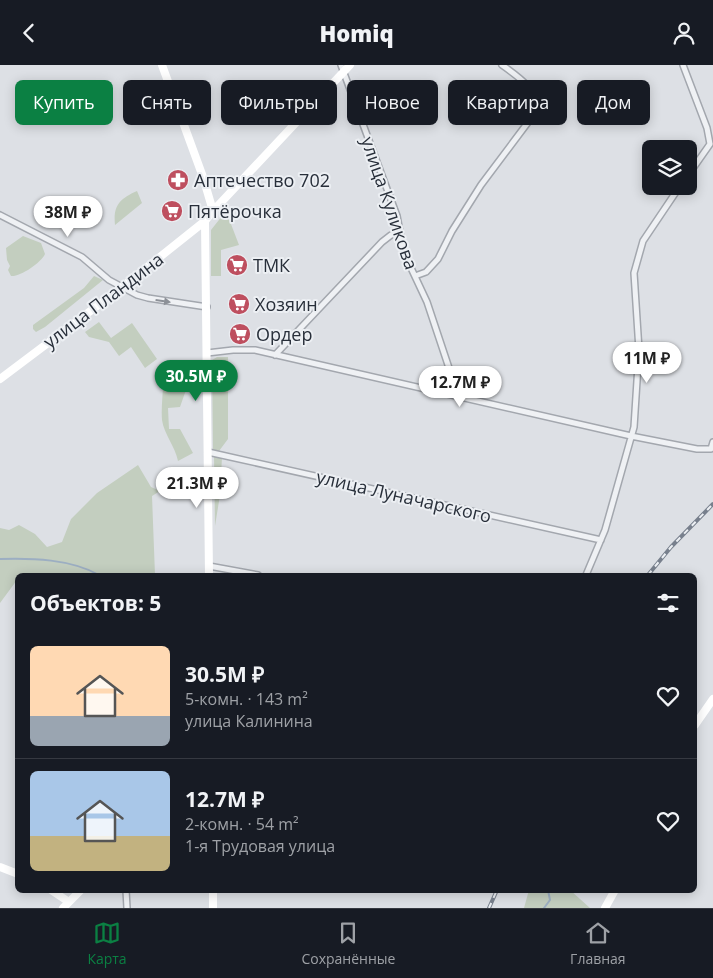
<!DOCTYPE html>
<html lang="ru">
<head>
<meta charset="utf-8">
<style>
  body { margin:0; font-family:"Open Sans",sans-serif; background:#242831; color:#f1f3f6; height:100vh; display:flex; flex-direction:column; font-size:19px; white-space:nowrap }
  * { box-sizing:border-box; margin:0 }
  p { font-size:16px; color:#9ea1a6 }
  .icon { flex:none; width:28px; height:28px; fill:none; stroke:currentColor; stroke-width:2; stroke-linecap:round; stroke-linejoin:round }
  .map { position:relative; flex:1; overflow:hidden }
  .sheet { position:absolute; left:15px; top:508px; width:682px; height:320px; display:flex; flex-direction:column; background:#171b24; border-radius:8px; box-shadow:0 2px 12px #0003 }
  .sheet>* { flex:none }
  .top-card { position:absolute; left:15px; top:15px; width:684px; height:45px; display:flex; gap:10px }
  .tools { position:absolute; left:642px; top:75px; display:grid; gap:10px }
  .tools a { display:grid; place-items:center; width:55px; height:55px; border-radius:8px; background:#171b24; box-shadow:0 2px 12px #0003; font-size:25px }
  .price { position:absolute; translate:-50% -42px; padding:0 11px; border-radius:18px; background:#fff; color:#222; font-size:16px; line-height:32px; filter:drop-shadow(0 1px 2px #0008) }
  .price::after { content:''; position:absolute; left:50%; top:30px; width:15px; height:11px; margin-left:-8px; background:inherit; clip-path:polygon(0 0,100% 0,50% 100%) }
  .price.on { background:#0b8043; color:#fff }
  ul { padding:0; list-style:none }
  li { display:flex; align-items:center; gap:15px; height:125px; padding:0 15px }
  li+li { border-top:1px solid #363941 }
  li span { display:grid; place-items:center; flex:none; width:140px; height:100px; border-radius:8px; color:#555 }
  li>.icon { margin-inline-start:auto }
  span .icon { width:60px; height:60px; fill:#fffc; stroke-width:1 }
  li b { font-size:21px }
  h2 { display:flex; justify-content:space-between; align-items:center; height:60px; padding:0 15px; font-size:21px }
  .pill { padding:0 18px; border-radius:8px; background:#171b24; box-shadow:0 2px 12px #0003; font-size:18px; line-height:45px }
  .pill.on { background:#0b8043; color:#fff }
  header { display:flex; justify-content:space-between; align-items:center; height:65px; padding:0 15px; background:#171b24; font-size:22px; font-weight:800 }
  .menu { display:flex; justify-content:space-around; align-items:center; height:70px; border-top:1px solid #363941; background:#171b24; font-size:14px; color:#9ea1a6 }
  .menu a { display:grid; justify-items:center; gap:2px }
  .menu .on { color:#0b8043 }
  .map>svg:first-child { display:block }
</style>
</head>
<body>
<header><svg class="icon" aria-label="back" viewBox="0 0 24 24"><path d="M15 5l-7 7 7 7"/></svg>Homiq<svg class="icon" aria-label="person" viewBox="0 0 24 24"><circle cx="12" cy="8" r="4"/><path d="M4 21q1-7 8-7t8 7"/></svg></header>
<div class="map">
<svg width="713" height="843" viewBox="0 0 713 843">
  <rect width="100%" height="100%" fill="#dde0e5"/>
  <path fill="#c3cebf" d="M137,126L142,138L115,160C113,141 119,134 137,126Z
    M226,146L239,180L221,185V211H211V165Z
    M23,171L41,178L45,189C41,198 20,212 11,211L8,205L10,201L7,195L6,183Z
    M94,211L103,215L45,262L36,267L33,264V260L84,223Z
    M99,257L111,273L132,258L157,294L145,303L131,282L119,291L109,277L89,272L85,267Z
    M217,292H228V374L219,386L213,385L212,295Z
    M192,296L197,298V303L187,322L180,342L168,343L169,364H180L193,388L178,396C175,381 164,369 162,355C161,343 163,330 163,318Z
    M214,390L222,392L220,430L215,461Z
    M138,400L151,422L160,426L152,431L155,510H18L17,515L0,538V463L9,465L19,460L35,469L47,482L62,477L71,454L97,428Z
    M529,825H570L590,843H524Z"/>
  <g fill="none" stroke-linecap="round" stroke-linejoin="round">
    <path stroke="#9caec2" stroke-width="2" d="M0,494C32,493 71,494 99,510
      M544,843L550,835L548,825"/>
    <g stroke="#a3a7ae" stroke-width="8">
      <path id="street" d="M341,0L397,151L404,188L427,237L459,333
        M683,0L707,63L710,79
        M689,109L710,79
        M0,150L82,192L109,215L137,230L148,233L207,242
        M415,211L426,207L438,194L452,166L481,120L532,52C535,47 539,43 538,37C537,25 512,7 502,0
        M207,288L233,285H255L631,371L697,384H711L713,377
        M275,290L382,177L391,170L399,166
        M208,387L601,475
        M209,501L258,510
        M586,510L605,465L634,362L639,285L634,208L643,176L680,121
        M126,825L127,843"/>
    </g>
    <use href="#street" stroke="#eff1f4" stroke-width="5"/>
    <path stroke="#fff" stroke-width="8" d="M162,0L203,112L213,146
      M205,156L209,510
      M0,314L121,223L205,156L213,146L350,0
      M695,660L713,634
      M0,802L18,809
      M51,825L69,837
      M213,825V843
      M63,843L81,825
      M605,843L615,825"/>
    <g stroke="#78808d" stroke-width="4">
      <path id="rail" d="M648,510L671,482L713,439
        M489,843L497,825"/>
    </g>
    <use href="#rail" stroke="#eceff3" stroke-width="2" stroke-dasharray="5.5" stroke-linecap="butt"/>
  </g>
  <defs><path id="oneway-solid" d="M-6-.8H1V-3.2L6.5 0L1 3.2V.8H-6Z" transform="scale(1.25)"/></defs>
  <use fill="#8c9097" href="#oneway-solid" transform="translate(163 236) rotate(8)"/>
  <defs>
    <g id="pharmacy-disc" transform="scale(1.125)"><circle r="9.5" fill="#be4f5f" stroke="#eceff3"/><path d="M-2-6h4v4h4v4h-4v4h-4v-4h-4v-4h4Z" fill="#fff"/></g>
    <g id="supermarket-disc" transform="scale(1.125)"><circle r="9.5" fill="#be4f5f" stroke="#eceff3"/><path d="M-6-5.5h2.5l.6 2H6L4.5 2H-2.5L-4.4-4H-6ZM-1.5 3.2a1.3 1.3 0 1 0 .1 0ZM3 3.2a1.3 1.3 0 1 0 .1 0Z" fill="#fff"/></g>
  </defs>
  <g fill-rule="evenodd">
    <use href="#pharmacy-disc" x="178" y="115"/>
    <use href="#supermarket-disc" x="172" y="146"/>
    <use href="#supermarket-disc" x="237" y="200"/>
    <use href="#supermarket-disc" x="239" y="239"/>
    <use href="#supermarket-disc" x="240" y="269"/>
  </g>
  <g text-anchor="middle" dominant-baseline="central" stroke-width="4" stroke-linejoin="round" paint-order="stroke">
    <g font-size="18" fill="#282f3a" stroke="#eceff3" text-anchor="start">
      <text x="194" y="115">Аптечество 702</text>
      <text x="188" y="146">Пятёрочка</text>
      <text x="253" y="200">ТМК</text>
      <text x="255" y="239">Хозяин</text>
      <text x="256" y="269">Ордер</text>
    </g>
    <g font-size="18" fill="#282f3a" stroke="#eceff3">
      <text transform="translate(390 138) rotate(71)">улица Куликова</text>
      <text transform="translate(103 235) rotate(-37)">улица Пландина</text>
      <text transform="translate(404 431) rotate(13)">улица Луначарского</text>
    </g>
  </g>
</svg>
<div class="tools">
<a><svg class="icon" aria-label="layers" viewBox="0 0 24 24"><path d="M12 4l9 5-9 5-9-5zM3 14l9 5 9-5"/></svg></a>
</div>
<b class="price" style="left:68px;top:173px">38M ₽</b>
<b class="price" style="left:647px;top:319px">11M ₽</b>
<b class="price on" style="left:196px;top:337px">30.5M ₽</b>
<b class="price" style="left:460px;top:343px">12.7M ₽</b>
<b class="price" style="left:197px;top:444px">21.3M ₽</b>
<div class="top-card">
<a class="pill on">Купить</a>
<a class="pill">Снять</a>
<a class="pill">Фильтры</a>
<a class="pill">Новое</a>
<a class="pill">Квартира</a>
<a class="pill">Дом</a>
</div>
<section class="sheet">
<h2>Объектов: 5<svg class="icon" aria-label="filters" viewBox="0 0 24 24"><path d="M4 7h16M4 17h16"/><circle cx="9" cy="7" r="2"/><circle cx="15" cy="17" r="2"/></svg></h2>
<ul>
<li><span style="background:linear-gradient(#ffd9b3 70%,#9aa5b1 0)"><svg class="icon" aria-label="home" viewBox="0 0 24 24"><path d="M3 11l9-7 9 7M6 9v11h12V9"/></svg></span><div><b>30.5M ₽</b><p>5-комн. · 143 m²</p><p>улица Калинина</p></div><svg class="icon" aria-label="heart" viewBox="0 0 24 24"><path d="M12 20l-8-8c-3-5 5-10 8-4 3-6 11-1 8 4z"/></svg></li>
<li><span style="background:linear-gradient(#a9c7e8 65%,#c2b280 0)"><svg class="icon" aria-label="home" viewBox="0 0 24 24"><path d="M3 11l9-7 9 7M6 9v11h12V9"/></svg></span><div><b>12.7M ₽</b><p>2-комн. · 54 m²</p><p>1-я Трудовая улица</p></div><svg class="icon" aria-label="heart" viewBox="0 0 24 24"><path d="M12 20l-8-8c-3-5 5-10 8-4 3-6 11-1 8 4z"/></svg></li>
</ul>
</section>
</div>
<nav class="menu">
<a class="on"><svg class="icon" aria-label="map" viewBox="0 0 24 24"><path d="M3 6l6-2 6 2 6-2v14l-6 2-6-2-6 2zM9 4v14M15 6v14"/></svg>Карта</a>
<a><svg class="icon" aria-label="saved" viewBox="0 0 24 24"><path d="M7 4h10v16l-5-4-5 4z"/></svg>Сохранённые</a>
<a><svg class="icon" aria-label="home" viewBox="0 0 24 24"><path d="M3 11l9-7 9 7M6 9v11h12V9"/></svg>Главная</a>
</nav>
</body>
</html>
